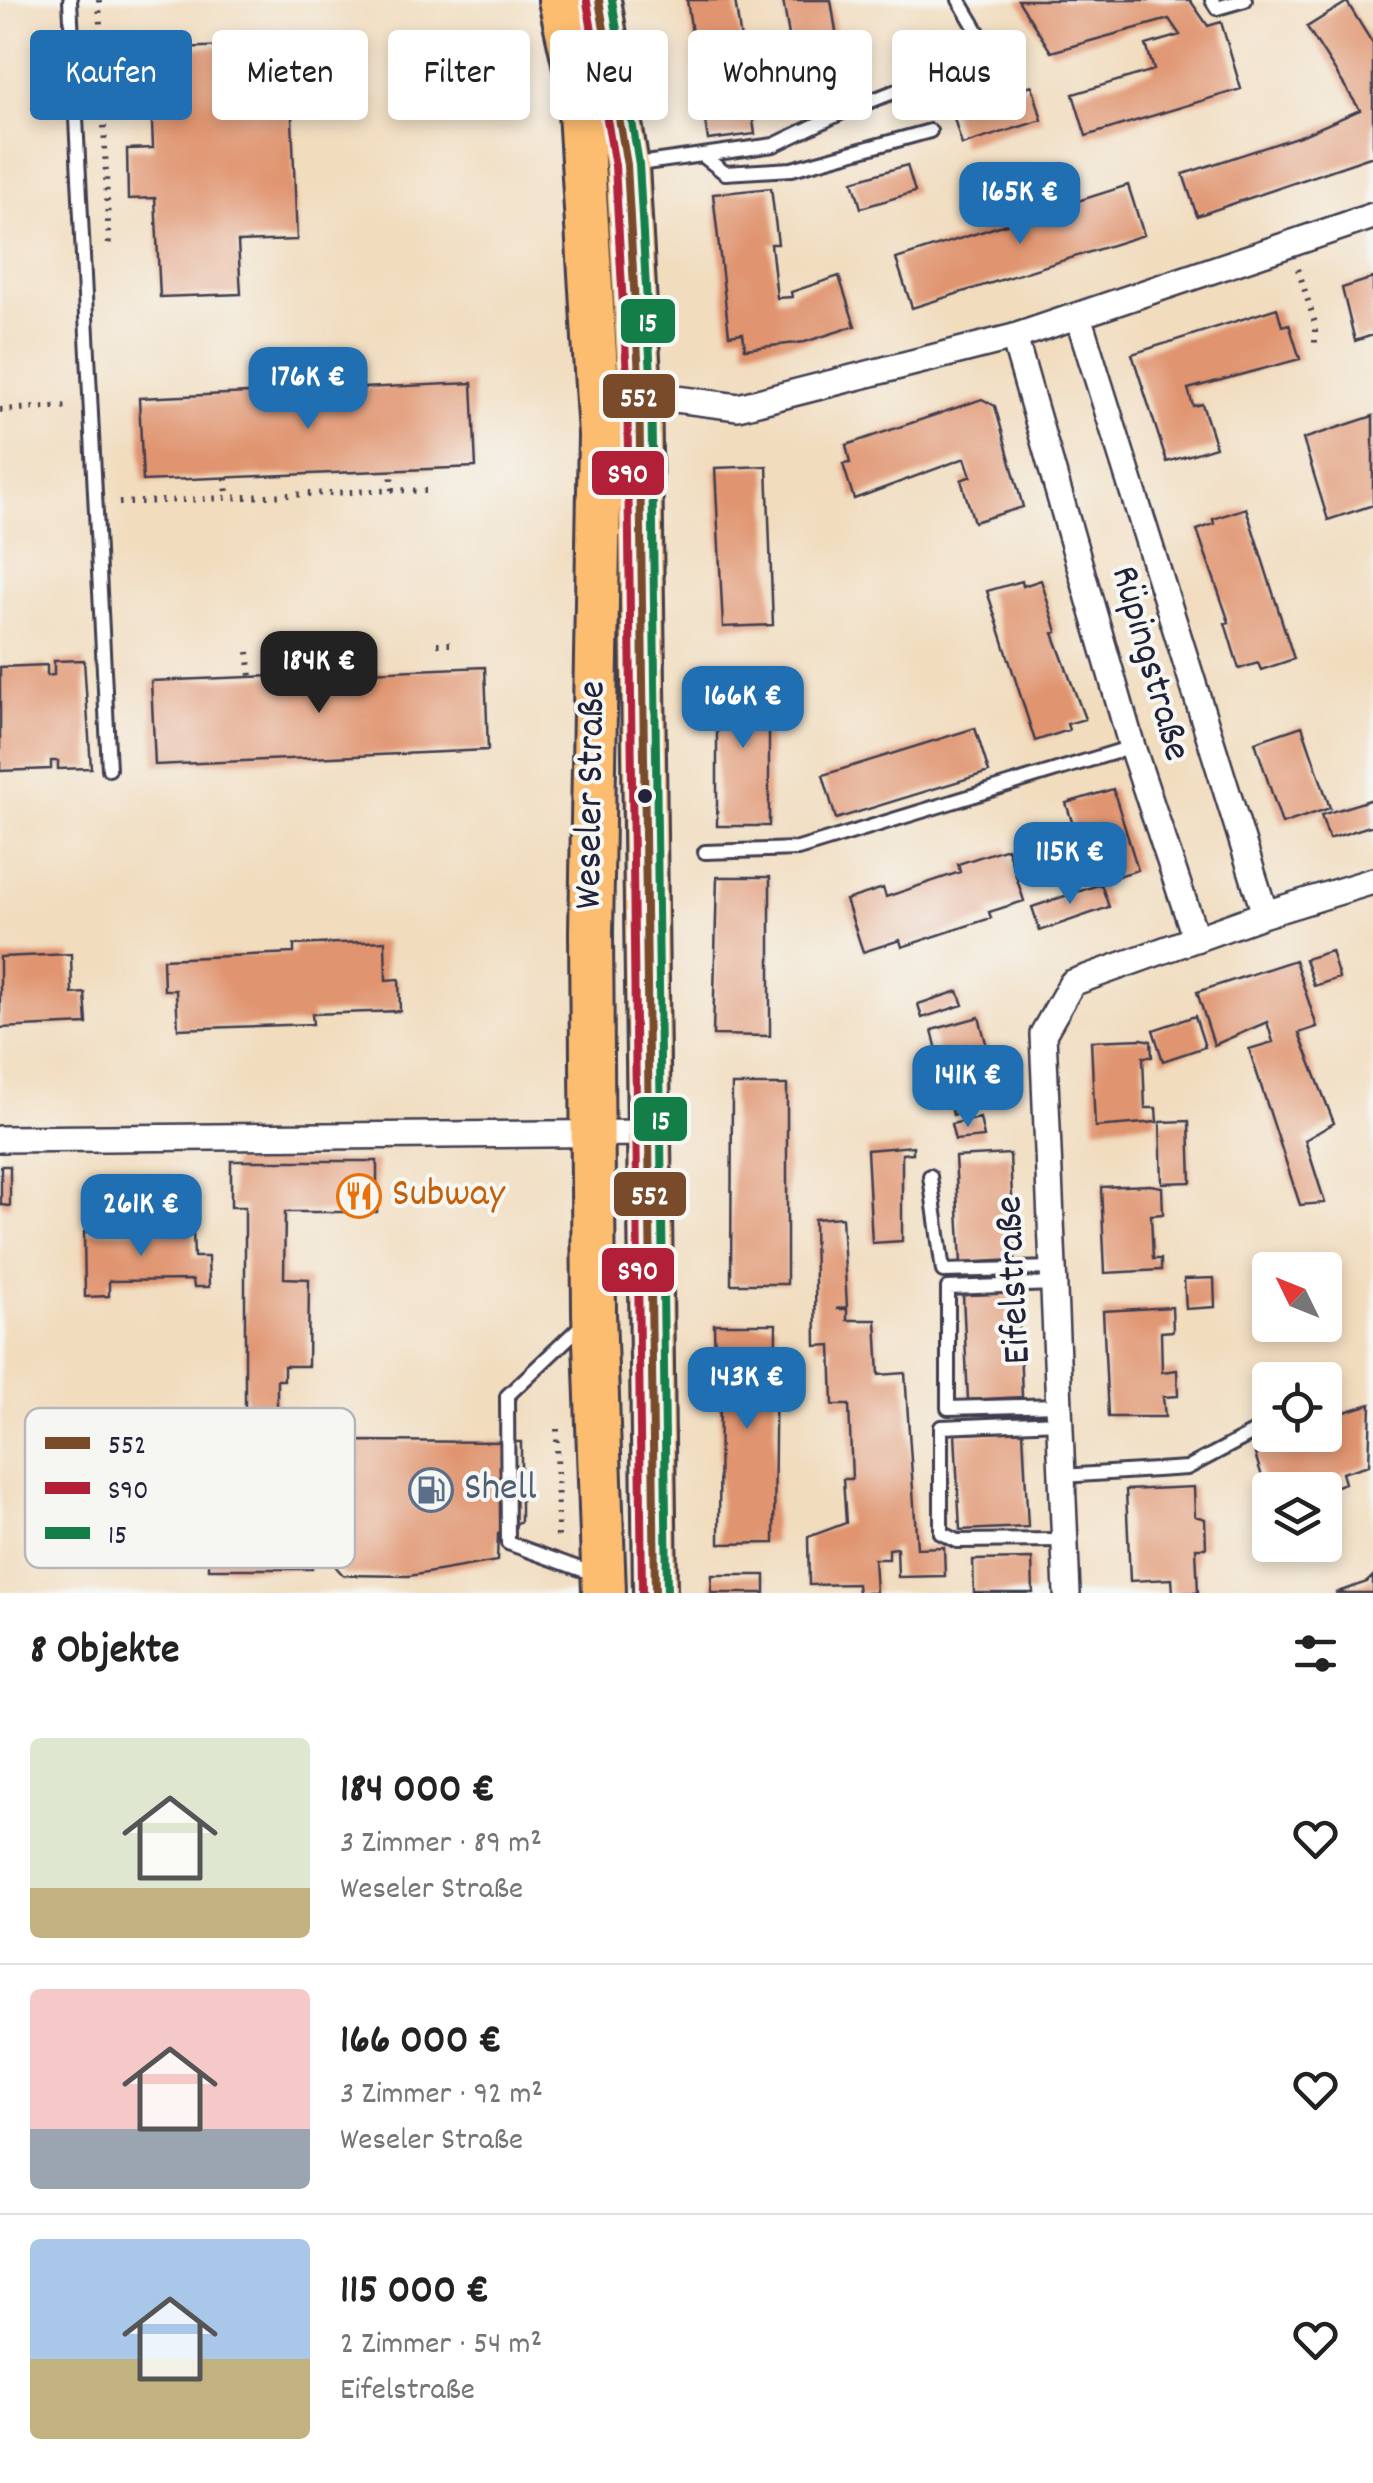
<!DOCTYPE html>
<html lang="de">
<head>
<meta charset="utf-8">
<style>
  body { margin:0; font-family:Dekko,sans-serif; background:#f6f6f6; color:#222; height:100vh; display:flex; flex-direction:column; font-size:38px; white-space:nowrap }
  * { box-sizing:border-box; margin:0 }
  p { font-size:32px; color:#767676 }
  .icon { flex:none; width:55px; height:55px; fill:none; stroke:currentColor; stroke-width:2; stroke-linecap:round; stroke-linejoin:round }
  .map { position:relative; height:1593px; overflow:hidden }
  .panel { display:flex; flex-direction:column; background:#fff; flex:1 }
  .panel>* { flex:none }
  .banner { position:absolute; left:30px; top:30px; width:1315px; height:90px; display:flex; gap:20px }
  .needle { width:65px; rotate:313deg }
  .buttons { position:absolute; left:1252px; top:1252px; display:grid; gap:20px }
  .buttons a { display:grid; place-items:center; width:90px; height:90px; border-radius:10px; background:#fff; box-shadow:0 5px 15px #0003; font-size:50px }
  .price { position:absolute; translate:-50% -85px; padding:0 22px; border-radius:20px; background:#1f6fb2; color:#fff; font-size:32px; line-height:65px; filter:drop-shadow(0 2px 5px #0008) }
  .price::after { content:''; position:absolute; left:50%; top:60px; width:30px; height:22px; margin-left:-15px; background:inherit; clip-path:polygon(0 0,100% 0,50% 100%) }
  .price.current { background:#222; color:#fff }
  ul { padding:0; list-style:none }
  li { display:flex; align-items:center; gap:30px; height:250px; padding:0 30px }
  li+li { border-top:2px solid #e0e0e0 }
  li span { display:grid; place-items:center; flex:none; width:280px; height:200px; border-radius:10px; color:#555 }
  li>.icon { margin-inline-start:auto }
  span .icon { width:120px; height:120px; fill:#fffc; stroke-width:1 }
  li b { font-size:42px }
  h2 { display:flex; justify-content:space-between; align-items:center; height:120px; padding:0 30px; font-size:42px }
  .chip { padding:0 35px; border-radius:10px; background:#fff; box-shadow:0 5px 15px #0003; font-size:35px; line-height:90px }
  .chip.current { background:#1f6fb2; color:#fff }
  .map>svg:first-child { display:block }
</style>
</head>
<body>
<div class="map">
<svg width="1373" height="1593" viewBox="0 0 1373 1593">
  <rect width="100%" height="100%" fill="#f6f6f2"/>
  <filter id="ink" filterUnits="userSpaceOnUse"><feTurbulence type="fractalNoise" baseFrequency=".01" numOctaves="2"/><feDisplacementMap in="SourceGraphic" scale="20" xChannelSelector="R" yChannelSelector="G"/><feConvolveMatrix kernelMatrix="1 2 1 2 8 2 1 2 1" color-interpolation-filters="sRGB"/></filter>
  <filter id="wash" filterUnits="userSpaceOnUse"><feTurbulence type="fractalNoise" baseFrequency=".0048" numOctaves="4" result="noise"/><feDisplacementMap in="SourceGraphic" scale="40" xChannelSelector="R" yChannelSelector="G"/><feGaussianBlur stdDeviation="2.25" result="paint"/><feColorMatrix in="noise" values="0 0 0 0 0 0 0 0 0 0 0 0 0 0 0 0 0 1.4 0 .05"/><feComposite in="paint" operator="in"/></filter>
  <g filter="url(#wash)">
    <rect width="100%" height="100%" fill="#f1dcbe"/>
    <g id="blocks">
      <path fill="#e09470" d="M687,0H735L755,134L708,140Z
        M783,0H831L845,88L799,95Z
        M1018,0H1190L1208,26L1221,22L1241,89L1086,136L1073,94L1154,70L1146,45L1180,35L1169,19L1051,52Z
        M1347,2L1373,44V156L1197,216L1183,174L1303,135L1360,110L1307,27Z
        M230,46L232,97L291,95L297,240L238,242L241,294L160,297L155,198L128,199L127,149L153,148L149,49Z
        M973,82L979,101L1032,85L1042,120L962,145L946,91Z
        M907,165L915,192L861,208L853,181Z
        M1128,185L1144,235L912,308L896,259Z
        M771,188L778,244H771L777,298L792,297L791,292L839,276L855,326L805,342L745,349L743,333L729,335L713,194Z
        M1373,278V335L1355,341L1342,288Z
        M1277,308L1282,326L1289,324L1300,359L1188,389L1193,406L1202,404L1216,447L1167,462L1132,354Z
        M472,383L476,467L143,481L139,398Z
        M982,399L995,406L1023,507L974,522L961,480L971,476L965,458L854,499L843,464L850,463L846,445Z
        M1373,416V505L1328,520L1303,439Z
        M767,466L773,625L723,627L715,468Z
        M1246,508L1294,659L1261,670L1258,663L1239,669L1225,623L1229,622L1197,530L1214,524L1213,519Z
        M1041,580L1057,632L1053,633L1085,719L1067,724L1069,730L1035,741L987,591L1022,581L1023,586Z
        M84,660L91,768L58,769V761H51V769L0,771V667L47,665V676L54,675V661Z
        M485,667L488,750L155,765L151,681Z
        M717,676H769V826H717Z
        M1302,726L1330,808L1282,824L1255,742Z
        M975,728L989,772L836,819L823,775Z
        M1113,789L1138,870L1092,884L1066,803Z
        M1373,799V825L1329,839L1321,815Z
        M1007,848L1024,901L989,912L991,918L902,947L900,940L863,952L846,900L883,888L886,897L960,872L958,864Z
        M717,877H770V1036L713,1035Z
        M1101,884L1109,907L1040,931L1032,907Z
        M385,941L386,980L399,979L400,1011L312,1014L313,1024L178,1029L176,990H164L163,959L294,953V945Z
        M1331,951L1339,978L1314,986L1305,959Z
        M71,954L72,994L85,993L87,1024L0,1028V957Z
        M1295,960L1317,1027L1299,1033L1334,1123L1305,1140L1325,1203L1300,1205L1249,1049L1273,1042L1267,1022L1214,1045L1197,992Z
        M958,991L963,1005L922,1018L918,1004Z
        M1195,1016L1205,1047L1163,1061L1153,1030Z
        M979,1017L1002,1102L953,1115L932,1030Z
        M1142,1039L1151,1041L1152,1057H1143L1145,1108H1156L1157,1122L1095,1127L1091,1041Z
        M732,1085H787V1284H731Z
        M980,1118L984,1137L955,1140L951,1124Z
        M1189,1121L1191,1182L1162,1183L1160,1122Z
        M913,1146V1153L902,1154V1241L872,1243L867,1150Z
        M1010,1154L1015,1260L961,1263L955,1157Z
        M231,1161H377V1212H285L284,1278L309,1279L308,1366H284V1380H277V1493H283V1509L277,1510V1536L313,1537L314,1492H339V1526H346V1441L521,1442V1521L498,1534L497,1561L409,1576L343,1575L336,1567V1548H313L312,1569H209V1464L245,1465V1207H231Z
        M1,1166H10V1206L1,1205Z
        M1150,1185L1162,1187L1163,1214L1151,1215L1153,1259H1161V1270L1105,1273L1101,1187Z
        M842,1217L847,1307L836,1309H847V1320H876L879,1375L905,1373L917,1548L944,1547L945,1576L898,1577L897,1548L889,1549V1559H874L876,1593H858L857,1584L809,1585L808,1537L846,1523L843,1479H852L849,1405H833L831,1345L816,1346L814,1219Z
        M193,1231L194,1257H208L209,1287H194L193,1280L109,1281V1296L85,1297L84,1232Z
        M1214,1278L1215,1307L1186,1309L1184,1279Z
        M1018,1292L1022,1397L968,1400L963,1295Z
        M1172,1307L1173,1331L1161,1332L1162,1372L1177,1370L1178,1396L1163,1397L1165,1417H1108L1103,1311Z
        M714,1324H776L774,1543L719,1544L720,1365L715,1366Z
        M1371,1404L1369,1465L1342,1473L1345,1483L1325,1490H1270L1269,1499L1255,1454L1325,1435V1418Z
        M1023,1431L1028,1527L960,1530L955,1434Z
        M1194,1487L1195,1516L1205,1519L1206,1548H1196L1198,1593H1173L1172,1579L1130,1581L1126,1490Z
        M1032,1559L1033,1593H974L973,1560Z
        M712,1575H765V1593H711Z
        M1373,1576V1593H1335L1367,1582Z"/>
    </g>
  </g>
  <g filter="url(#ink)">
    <use href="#blocks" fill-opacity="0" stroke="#413e4f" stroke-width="2.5"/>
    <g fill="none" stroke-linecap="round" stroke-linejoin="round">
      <g stroke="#413e4f" stroke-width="18">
        <path id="lane" d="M70,0L109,769
          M1212,0L1217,8L1245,0
          M702,155L725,173L792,169L930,131
          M631,165L774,145L845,111L991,54L959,0
          M705,852L798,849L1132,747
          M930,1176L943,1271L1053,1268
          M1054,1284L948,1288V1408L1059,1405
          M585,1322L507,1396L508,1543L597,1575
          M1325,1396L1331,1393
          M1060,1422L941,1427V1533L957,1541L1065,1540
          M1062,1476L1187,1468L1270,1424"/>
      </g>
      <g stroke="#413e4f" stroke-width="30">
        <path id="street" d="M1078,316L1265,914
          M1014,337L1132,747L1196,939
          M639,376L676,399L738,407L1014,337L1373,216
          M0,1139L646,1133
          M1067,1593L1043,1034L1072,983L1265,914L1373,881"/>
      </g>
      <g stroke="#413e4f" stroke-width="48">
        <path id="primary" d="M560,0L578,80L600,435L591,932L594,1313L604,1593
          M599,0L627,165L639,376L655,1593"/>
      </g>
      <path stroke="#413e4f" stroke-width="6" stroke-dasharray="2.5 8" stroke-linecap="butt" d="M99,0L109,249
        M1298,269L1315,323V344
        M0,410L70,406
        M226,478L227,498
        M392,490L427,491
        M119,503L392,490L391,471
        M437,644H450
        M248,652L251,677
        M557,1429L558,1541"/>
      <use href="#lane" stroke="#fff" stroke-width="12"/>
      <use href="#street" stroke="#fff" stroke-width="25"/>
      <use href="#primary" stroke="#fcbd6f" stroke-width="42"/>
      <g stroke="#f6f6f2" stroke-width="15">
        <path id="bus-1" d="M599,0L627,165L639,376L655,1593"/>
      </g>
      <g stroke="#f6f6f2" stroke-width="15">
        <path id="bus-2" d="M587,2L615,166L627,376L642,1593"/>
      </g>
      <g stroke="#f6f6f2" stroke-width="15">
        <path id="bus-3" d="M612,0L639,164L651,375L667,1593"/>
      </g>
      <use href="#bus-1" stroke="#7a4b2a" stroke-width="8"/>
      <use href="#bus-2" stroke="#b22037" stroke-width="8"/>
      <use href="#bus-3" stroke="#137e48" stroke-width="8"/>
    </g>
  </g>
  <defs>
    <g id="restaurant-ring" transform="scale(2.25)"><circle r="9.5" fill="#f6f6f2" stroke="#e8710a" stroke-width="1.5"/><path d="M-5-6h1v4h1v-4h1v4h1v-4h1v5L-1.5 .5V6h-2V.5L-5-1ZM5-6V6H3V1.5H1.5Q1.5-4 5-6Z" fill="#e8710a"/></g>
    <g id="fuel-ring" transform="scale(2.25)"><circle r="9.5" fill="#f6f6f2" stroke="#5c6f8a" stroke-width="1.5"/><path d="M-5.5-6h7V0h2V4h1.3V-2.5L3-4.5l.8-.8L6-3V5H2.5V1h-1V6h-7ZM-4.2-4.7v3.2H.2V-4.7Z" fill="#5c6f8a"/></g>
  </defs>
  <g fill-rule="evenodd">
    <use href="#restaurant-ring" x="359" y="1196"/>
    <use href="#fuel-ring" x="431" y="1490"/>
  </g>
  <circle fill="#22223b" stroke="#f6f6f2" stroke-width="4" cx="645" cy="796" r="9"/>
  <g text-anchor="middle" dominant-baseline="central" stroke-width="8" stroke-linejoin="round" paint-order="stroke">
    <g font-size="40" fill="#22223b" stroke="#f6f6f2">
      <text transform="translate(1148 664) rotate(74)">Rüpingstraße</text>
      <text transform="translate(593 795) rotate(-89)">Weseler Straße</text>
      <text transform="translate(1016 1280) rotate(-93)">Eifelstraße</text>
    </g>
    <g font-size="40" fill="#c56008" stroke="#f6f6f2" text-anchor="start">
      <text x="392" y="1196">Subway</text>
    </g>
    <g font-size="40" fill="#4e5e75" stroke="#f6f6f2" text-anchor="start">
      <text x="464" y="1490">Shell</text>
    </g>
  </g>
  <rect x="25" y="1408" width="330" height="160" rx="15" fill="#f6f6f2" stroke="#b6b6bb" stroke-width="2.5"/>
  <rect x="45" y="1437" width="45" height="12" fill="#7a4b2a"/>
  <rect x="45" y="1482" width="45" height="12" fill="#b22037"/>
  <rect x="45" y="1527" width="45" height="12" fill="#137e48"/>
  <g font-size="28" fill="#22223b">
    <text x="108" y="1453">552</text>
    <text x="108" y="1498">S90</text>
    <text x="108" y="1543">15</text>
  </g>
  <g stroke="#f6f6f2" stroke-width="4">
    <rect x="619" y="297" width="58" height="48" rx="10" fill="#137e48"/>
    <rect x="601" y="372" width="76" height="48" rx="10" fill="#7a4b2a"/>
    <rect x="590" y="449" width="76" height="48" rx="10" fill="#b22037"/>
    <rect x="632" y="1095" width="57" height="48" rx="10" fill="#137e48"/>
    <rect x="612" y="1170" width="76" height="48" rx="10" fill="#7a4b2a"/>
    <rect x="600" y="1246" width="76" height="48" rx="10" fill="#b22037"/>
  </g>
  <g font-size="28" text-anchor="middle" font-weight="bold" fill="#fff">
    <text x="648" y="331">15</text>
    <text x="639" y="406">552</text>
    <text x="628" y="482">S90</text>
    <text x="661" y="1129">15</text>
    <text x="650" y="1204">552</text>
    <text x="638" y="1279">S90</text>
  </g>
</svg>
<div class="buttons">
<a><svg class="needle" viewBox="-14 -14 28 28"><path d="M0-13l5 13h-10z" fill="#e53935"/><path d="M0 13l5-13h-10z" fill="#767676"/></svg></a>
<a><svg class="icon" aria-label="locate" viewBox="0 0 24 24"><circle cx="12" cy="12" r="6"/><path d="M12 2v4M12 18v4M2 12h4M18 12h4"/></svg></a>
<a><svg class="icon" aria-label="layers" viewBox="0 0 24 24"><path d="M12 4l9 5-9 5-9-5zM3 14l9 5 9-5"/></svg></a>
</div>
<b class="price" style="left:1020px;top:247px">165K €</b>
<b class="price" style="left:308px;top:432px">176K €</b>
<b class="price current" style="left:319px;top:716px">184K €</b>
<b class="price" style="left:743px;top:751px">166K €</b>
<b class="price" style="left:1070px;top:907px">115K €</b>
<b class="price" style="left:968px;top:1130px">141K €</b>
<b class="price" style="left:141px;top:1259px">261K €</b>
<b class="price" style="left:747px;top:1432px">143K €</b>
<div class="banner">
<a class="chip current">Kaufen</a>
<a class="chip">Mieten</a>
<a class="chip">Filter</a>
<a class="chip">Neu</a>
<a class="chip">Wohnung</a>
<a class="chip">Haus</a>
</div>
</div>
<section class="panel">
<h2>8 Objekte<svg class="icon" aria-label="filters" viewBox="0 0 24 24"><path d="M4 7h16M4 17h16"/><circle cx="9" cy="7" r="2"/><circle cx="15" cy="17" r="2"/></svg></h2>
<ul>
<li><span style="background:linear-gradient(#dfe7d0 75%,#c2b280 0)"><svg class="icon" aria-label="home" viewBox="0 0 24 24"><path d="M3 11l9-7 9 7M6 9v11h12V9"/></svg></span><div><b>184 000 €</b><p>3 Zimmer · 89 m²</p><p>Weseler Straße</p></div><svg class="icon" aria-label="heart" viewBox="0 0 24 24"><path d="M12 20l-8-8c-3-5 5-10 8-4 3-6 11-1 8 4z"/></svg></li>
<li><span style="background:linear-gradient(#f6c9c9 70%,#9aa5b1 0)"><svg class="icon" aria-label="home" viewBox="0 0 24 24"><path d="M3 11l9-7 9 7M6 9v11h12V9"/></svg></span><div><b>166 000 €</b><p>3 Zimmer · 92 m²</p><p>Weseler Straße</p></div><svg class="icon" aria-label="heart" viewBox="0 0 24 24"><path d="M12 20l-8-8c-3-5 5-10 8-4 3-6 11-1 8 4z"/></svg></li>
<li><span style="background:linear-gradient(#a9c7e8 60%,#c2b280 0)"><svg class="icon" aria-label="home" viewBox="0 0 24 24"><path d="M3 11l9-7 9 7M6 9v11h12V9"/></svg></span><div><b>115 000 €</b><p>2 Zimmer · 54 m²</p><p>Eifelstraße</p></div><svg class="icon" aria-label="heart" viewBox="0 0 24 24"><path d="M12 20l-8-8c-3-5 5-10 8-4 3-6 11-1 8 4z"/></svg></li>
</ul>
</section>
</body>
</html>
